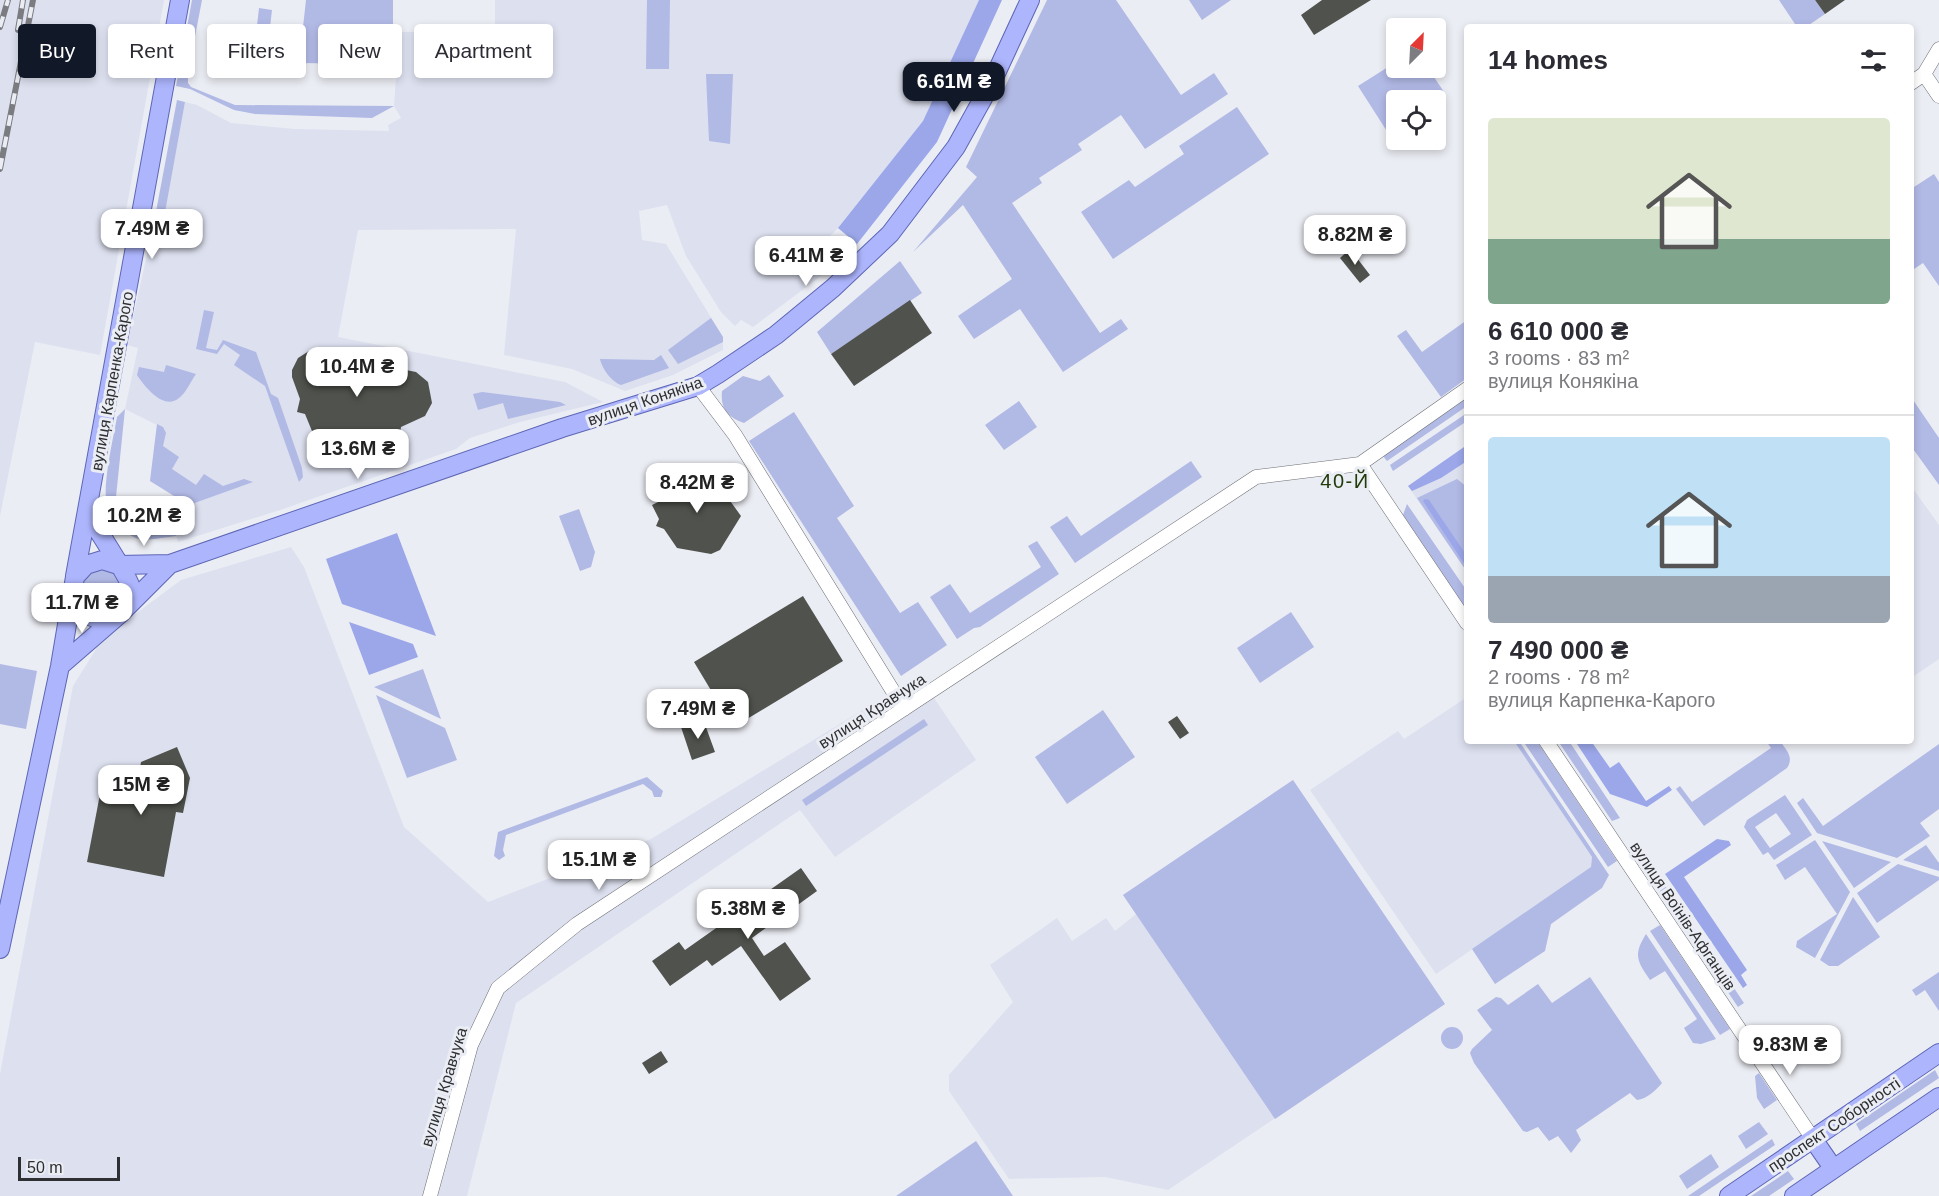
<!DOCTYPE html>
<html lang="en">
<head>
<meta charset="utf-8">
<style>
  body { margin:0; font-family:Helvetica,sans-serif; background:#f7f7f7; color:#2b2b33; height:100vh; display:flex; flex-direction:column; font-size:22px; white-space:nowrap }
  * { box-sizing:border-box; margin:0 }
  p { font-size:20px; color:#7c7c81 }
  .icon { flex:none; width:33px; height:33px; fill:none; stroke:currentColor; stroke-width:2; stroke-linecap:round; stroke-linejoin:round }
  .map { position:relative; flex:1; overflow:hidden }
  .details { position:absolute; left:1464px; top:24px; width:450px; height:720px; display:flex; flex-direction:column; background:#fff; border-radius:6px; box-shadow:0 3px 9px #0003 }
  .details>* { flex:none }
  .hud { position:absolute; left:18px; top:24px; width:570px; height:54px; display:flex; gap:12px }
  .needle { width:39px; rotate:24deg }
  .buttons { position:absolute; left:1386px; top:18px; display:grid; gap:12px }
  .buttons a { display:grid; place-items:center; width:60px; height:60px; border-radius:6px; background:#fff; box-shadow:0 3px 9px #0003; font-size:30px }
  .scale { position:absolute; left:18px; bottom:15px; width:102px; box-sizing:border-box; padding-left:6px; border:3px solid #2e2f32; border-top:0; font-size:16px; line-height:21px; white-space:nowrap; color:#2e2f32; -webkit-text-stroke:4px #ebedf4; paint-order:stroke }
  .price { position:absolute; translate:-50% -51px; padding:0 14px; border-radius:12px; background:#fff; color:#222; font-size:20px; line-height:39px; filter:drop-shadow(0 2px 3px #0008) }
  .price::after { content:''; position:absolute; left:50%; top:36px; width:18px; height:14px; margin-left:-9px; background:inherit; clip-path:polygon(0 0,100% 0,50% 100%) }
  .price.active { background:#111827; color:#fff }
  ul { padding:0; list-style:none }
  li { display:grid; align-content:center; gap:12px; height:318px; padding:0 24px }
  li+li { border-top:2px solid #e1e1e2 }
  li span { display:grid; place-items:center; height:186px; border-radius:6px; color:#555 }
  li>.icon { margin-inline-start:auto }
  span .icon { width:108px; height:108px; fill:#fffc; stroke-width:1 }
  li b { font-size:26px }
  h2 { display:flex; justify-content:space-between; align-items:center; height:72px; padding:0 24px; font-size:26px }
  .chip { padding:0 21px; border-radius:6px; background:#fff; box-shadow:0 3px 9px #0003; font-size:21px; line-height:54px }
  .chip.active { background:#111827; color:#fff }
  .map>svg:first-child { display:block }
</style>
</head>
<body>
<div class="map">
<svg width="1939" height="1196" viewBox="0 0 1939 1196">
  <rect width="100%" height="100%" fill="#ebedf4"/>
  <path fill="#dde0ef" d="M0,0H164L100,355L35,342L0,516Z
    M495,0H979L923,121L838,228L824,242L827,262L821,276L753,327L741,320L735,326L721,312L686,256L667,205L639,211L642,240L666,244L723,337V350L673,375L625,391L572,369L504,355L516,229L358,230L338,337L565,382L603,402L520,422L470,438L456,449L280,510L178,542L167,504L172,495L150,481L157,425L125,409L138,348L127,345L150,241L159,243L185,102L197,105L231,123L295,129L389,131L388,125L401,118L394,106L399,32H495Z
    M1467,445V572L1408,486Z
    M1911,486L1939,525V659L1911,678Z
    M291,547L304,567L404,827L488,902L651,839L879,700L894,724L934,698L976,760L835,857L800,810L516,1003L467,1196H0V1074L73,686L103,638L181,580Z
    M1467,697V741H1514L1592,857L1591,868L1436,974L1310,790L1398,731L1404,739Z
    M1293,780L1445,1004L1168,1190L1105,1177L1009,1179L949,1091V1075L1013,1002L990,965L1057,918L1072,941L1106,918L1115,931L1136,914L1123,895Z"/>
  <path fill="#b1b9e5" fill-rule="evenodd" d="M192,0H202L188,73V83L191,87L235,105L394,106L372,118L255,114L234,110L190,89L176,86Z
    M306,0H393V29L365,64L299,63Z
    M647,0H670L669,69H646Z
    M1047,0H1116L1181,95L1214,73L1228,94L1145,149L1121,115L1078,144L1082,150L1039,178L1042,183L1012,203L1100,333L1121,319L1128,329L1063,372L1020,309L974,339L958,316L1012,279L963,205L913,252L977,177L966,167Z
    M1189,0H1231L1202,20Z
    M1779,0H1815L1825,14L1806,27H1797Z
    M259,8L272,10L268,45L255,43Z
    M1396,62V68H1428L1444,92L1442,102L1436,106V100H1396V132L1390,136L1358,86Z
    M706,74H733L730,144L709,141Z
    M177,100L185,102L164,218L155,217Z
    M1237,107L1269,154L1113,259L1081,212L1129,180L1135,187L1184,154L1179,146Z
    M1934,174L1939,182V286L1923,263L1911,271V189Z
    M900,261L922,293L831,354L817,332Z
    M204,310L214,312L206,348L217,350L223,340L256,352L271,394L278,398L302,468L303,477L299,482L265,386L234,365L240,355L224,344L217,354L196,349Z
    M711,318L723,337V342L678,364L668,350Z
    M1467,320V378L1441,397L1397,336L1406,330L1422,352Z
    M661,355L669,368L621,385C612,382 602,369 600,359L654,360Z
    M166,365L196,374C191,381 186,393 179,398C164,411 145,387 137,375L139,367L164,372Z
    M769,375L784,396L744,423C728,417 720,409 722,391L743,376L760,381Z
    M482,392L560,402L566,405L508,419L503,403L478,410L473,394Z
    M1911,397L1939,438V485L1911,446Z
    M1467,398V406L1387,461L1383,456Z
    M1019,401L1037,427L1004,450L985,425Z
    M125,409L116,497C122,534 143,532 174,529L176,536C165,537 149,541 139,539C125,535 110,520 107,506C102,485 113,440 117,417Z
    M794,412L854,506L837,518L900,613L918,602L947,645L901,676L749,441Z
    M1467,413V421L1393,471L1390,465Z
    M157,424L163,427L166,433L163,446L179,457L172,469L196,485L204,474L223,486L244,479L253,482L189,505L150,481Z
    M1191,461L1202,477L1075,563L1050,527L1067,516L1081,536Z
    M1457,479L1467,487V572L1417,498Z
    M1407,504L1467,591V610L1403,515Z
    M579,509L595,552L591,567L580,571L559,516Z
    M1037,541L1059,574L980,627L974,628L957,639L930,597L950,584L970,613L1041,567L1028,546Z
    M80 590a21 21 0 1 1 42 0a21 21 0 1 1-42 0Z
    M1291,612L1314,647L1260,683L1237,648Z
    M0,664L37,671L26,729L0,724Z
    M423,669L441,719L374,687Z
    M376,695L445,728L457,760L407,778Z
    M1103,710L1135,757L1067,804L1035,757Z
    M924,719L928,725L806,806L802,800Z
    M1514,741H1519L1609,875L1602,888L1551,924L1545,951L1495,984L1472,949L1591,867L1592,857Z
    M1523,741H1537L1617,861L1608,867Z
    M1558,741H1569L1620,818L1612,821Z
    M1766,741H1780C1787,751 1794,757 1787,768L1704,826L1676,789L1680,786L1692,802L1771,748Z
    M1939,744V809L1920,823L1930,836L1897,858L1817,833L1797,803L1803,798L1823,826Z
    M647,777L663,791L661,797H654L652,791L643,784L506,835L503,850L505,856L499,860L494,856L498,832Z
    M1293,780L1445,1004L1275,1119L1123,895Z
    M1785,795L1812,835L1774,860L1768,852L1763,855L1744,827L1747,820ZM1776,813L1791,834L1770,848L1755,827Z
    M1815,840L1850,892L1815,958L1796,947L1797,941L1837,914L1805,867L1785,880L1776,865Z
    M1822,841L1891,862L1854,888Z
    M1926,845L1939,863V871L1903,860Z
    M1898,864L1939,877V880L1877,923L1857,893Z
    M1660,878L1744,1003L1738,1007L1657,887Z
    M1853,897L1880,937L1838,966H1829L1820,960Z
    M1660,925L1730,1029L1720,1035L1650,931Z
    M1646,934L1716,1039L1701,1044L1693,1043L1684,1028L1697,1019L1665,971L1650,980C1637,961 1633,955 1646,934Z
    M1939,972V1011L1925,990L1916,996L1912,990Z
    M1590,977L1662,1083C1656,1090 1647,1099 1637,1100L1630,1093L1576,1130L1581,1140L1571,1153L1558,1136L1549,1141L1538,1127L1527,1132L1523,1131L1474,1063L1470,1053L1472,1049L1492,1030L1477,1010L1496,997L1501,998L1508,1005L1538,984L1552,1003Z
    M1441 1038a11 11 0 1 1 22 0a11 11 0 1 1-22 0Z
    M1935,1070L1939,1078L1860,1131L1856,1124Z
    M1759,1073L1777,1100L1764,1109L1757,1098L1755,1076Z
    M1759,1122L1768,1134L1746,1149L1738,1136Z
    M1772,1139L1775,1145L1699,1196H1688Z
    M976,1141L1013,1196H896Z
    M1711,1154L1719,1167L1687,1189L1679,1176Z
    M1788,1171L1794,1179L1769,1196H1751Z"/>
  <path fill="#9ba7e9" d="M979,0H1002L937,142L857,244L838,228L923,121Z
    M1467,445V461L1441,478L1412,491L1408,486Z
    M1425,499L1429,500L1467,556V568L1423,501Z
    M397,533L436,636L342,604L326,559Z
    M349,622L413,644L418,657L369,675Z
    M1575,741H1591L1610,768L1619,762L1646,801L1669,786L1672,790L1647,807L1610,794Z
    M1717,839L1729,841L1731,845L1684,877L1747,970L1741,975L1747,985L1743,988L1665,874Z"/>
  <path fill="#50534d" d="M1322,0H1371L1314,35L1301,15Z
    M1815,0H1845L1825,14Z
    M1350,249L1370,275L1360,283L1340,258Z
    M910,300L932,333L854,386L831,354Z
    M309,351L416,372L428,382L432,403L425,416L401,427L400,433L387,431L340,447L326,446L314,436L305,414L297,412L300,399L292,377V370L298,358Z
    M677,471L701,480L716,473L721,485L733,489L728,498L741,516L720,550L711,554L677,548L664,529L656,526L659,519L652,505L666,498Z
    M803,596L843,661L742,722L739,716L730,722L694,662Z
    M1177,716L1189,733L1180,739L1168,722Z
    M703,719L715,752L692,760L681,727Z
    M177,747L190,778L183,813L176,812L164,877L87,862L101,789L139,773L141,762Z
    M801,868L817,891L752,938L764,956L785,942L811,979L780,1001L741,946L712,966L707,960L670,986L652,961L679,942L685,950Z
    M661,1051L668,1062L649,1074L642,1063Z"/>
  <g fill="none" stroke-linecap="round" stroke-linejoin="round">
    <g stroke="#6d6f75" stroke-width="15">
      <path id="minor" d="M1924,74L1939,96
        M1911,83L1924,74L1939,49
        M698,386L735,435L904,709
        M1360,464L1467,623
        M1546,741L1813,1139
        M430,1196L471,1045L498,988L577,924L1256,477L1360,464L1467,389"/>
    </g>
    <g stroke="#5d66b5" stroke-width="20">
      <path id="major" d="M87,513C95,526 130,579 131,588C131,593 129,598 128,603
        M75,576L180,0
        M72,593C81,616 94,624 118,614
        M60,666L120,614L170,564
        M0,949L60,666L75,577L86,565L102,560L118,565L170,564L562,428L698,386L718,374L776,335L833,288L890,234L956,147L992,82L1030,0
        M1813,1139L1833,1168
        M1729,1196L1939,1053
        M1794,1196L1939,1097"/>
    </g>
    <use href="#minor" stroke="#fff" stroke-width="14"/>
    <use href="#major" stroke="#adb5fd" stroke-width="18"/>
    <g stroke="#7a7c80" stroke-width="6">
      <path id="rail" d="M0,27L8,0
        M18,30L23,0
        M0,169L33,0"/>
    </g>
    <use href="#rail" stroke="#ebedf4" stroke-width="4" stroke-dasharray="11" stroke-linecap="butt"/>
  </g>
  <g text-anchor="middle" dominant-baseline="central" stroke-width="6" stroke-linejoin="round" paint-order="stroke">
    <g font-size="16" fill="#2e2f32" stroke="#ebedf4">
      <text transform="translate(112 381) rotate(-80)">вулиця Карпенка-Карого</text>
      <text transform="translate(645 401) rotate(-19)">вулиця Конякіна</text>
      <text transform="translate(872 711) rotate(-33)">вулиця Кравчука</text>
      <text transform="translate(1683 916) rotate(56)">вулиця Воїнів-Афганців</text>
      <text transform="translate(444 1087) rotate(-73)">вулиця Кравчука</text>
      <text transform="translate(1834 1125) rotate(-34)">проспект Соборності</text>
    </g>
    <g font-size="20" letter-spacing="1.5" fill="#223b0a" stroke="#ebedf4">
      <text x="1345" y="481">40-Й</text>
    </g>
  </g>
</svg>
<div class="buttons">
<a><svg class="needle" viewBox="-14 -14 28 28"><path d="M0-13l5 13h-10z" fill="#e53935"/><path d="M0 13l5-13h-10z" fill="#7c7c81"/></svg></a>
<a><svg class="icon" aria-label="locate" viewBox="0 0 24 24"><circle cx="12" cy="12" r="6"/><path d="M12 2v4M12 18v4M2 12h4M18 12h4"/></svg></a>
</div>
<div class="scale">50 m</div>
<b class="price active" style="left:954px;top:113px">6.61M ₴</b>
<b class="price" style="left:152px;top:260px">7.49M ₴</b>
<b class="price" style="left:1355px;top:266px">8.82M ₴</b>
<b class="price" style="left:806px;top:287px">6.41M ₴</b>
<b class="price" style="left:357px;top:398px">10.4M ₴</b>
<b class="price" style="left:358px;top:480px">13.6M ₴</b>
<b class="price" style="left:697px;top:514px">8.42M ₴</b>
<b class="price" style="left:144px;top:547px">10.2M ₴</b>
<b class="price" style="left:82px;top:634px">11.7M ₴</b>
<b class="price" style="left:698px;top:740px">7.49M ₴</b>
<b class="price" style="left:141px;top:816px">15M ₴</b>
<b class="price" style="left:599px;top:891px">15.1M ₴</b>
<b class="price" style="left:748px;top:940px">5.38M ₴</b>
<b class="price" style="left:1790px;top:1076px">9.83M ₴</b>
<div class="hud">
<a class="chip active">Buy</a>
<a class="chip">Rent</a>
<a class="chip">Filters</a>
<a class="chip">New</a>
<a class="chip">Apartment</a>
</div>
<section class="details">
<h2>14 homes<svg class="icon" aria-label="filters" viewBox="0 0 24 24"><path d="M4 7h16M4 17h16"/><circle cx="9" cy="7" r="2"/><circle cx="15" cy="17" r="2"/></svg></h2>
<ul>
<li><span style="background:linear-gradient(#dfe7d0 65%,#7fa58c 0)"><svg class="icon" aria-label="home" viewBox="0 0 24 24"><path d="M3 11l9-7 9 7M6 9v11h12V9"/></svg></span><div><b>6 610 000 ₴</b><p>3 rooms · 83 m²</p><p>вулиця Конякіна</p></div></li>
<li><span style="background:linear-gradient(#bfe0f5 75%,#9aa5b1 0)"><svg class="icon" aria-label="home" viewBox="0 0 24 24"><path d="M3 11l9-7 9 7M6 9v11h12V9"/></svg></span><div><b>7 490 000 ₴</b><p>2 rooms · 78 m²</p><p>вулиця Карпенка-Карого</p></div></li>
</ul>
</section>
</div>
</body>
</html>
